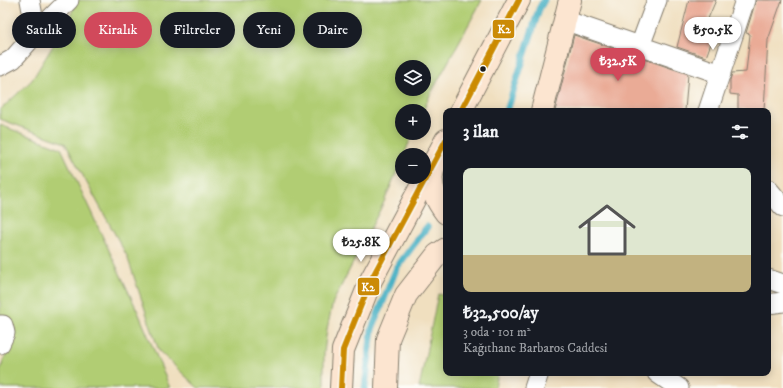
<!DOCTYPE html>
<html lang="tr">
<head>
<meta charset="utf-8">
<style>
  body { margin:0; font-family:"IM FELL DW Pica",serif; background:#20242c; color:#f1f3f6; height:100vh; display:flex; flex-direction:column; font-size:15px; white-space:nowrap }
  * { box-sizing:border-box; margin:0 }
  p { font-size:13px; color:#9ea1a6 }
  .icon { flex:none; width:22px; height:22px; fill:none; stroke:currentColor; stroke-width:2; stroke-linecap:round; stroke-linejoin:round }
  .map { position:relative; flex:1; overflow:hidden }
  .sheet { position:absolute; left:443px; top:108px; width:328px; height:268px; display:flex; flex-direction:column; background:#171b24; border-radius:8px; box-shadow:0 2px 10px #0003 }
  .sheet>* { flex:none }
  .top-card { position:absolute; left:12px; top:12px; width:371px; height:36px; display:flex; gap:8px }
  .fabs { position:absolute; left:395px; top:60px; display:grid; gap:8px }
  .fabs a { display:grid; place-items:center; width:36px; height:36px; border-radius:50%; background:#171b24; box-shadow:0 2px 10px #0003; font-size:20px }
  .price { position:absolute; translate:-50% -34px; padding:0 9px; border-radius:14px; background:#fff; color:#222; font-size:13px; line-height:26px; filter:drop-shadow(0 1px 2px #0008) }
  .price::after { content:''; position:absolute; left:50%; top:24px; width:12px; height:9px; margin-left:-6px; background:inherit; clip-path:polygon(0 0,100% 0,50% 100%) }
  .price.active { background:#d1495b; color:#fff }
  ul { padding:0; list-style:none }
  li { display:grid; align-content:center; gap:8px; height:212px; padding:0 20px }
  li span { display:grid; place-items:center; height:124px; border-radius:8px; color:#555 }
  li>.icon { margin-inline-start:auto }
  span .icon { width:72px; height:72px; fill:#fffc; stroke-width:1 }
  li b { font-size:17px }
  h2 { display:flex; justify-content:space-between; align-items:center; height:48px; padding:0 20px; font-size:17px }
  .pill { padding:0 14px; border-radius:18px; background:#171b24; box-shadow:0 2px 10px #0003; font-size:14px; line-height:36px }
  .pill.active { background:#d1495b; color:#fff }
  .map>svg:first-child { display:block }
</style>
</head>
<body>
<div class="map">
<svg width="783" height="388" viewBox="0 0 783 388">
  <rect width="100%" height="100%" fill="#fdfcf7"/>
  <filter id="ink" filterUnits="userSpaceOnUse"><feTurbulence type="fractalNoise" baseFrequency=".025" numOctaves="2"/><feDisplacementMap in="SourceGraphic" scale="8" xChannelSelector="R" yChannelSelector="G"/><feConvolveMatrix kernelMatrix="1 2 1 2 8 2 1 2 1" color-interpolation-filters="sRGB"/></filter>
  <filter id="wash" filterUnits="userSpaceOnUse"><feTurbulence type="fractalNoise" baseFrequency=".012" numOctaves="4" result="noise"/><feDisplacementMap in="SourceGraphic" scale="16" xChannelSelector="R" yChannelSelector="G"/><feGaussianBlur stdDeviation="0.9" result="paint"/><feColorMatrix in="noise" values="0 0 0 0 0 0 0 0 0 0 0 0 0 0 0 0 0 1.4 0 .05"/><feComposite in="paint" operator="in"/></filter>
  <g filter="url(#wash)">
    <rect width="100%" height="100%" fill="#f0dfbf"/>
    <path fill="#b1cd73" stroke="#667448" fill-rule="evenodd" d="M77,0H482L430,95L423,111H402V133H413L404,155H402V159L384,202L333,302L327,329L324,353V388H198L159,351L127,256L65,143L0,119V110L32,80L68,21ZM402,67H424V89H402Z
      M0,125L61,148L138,312L170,388H0V371L15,329L5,318L0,317Z
      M438,294L446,296V373H498L495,388H419Z"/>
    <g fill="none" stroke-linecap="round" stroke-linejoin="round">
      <path stroke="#43aec2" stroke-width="7" d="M507,111L539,9L544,0
        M365,388L372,329L397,267L427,227"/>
    </g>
    <g id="blocks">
      <path fill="#eaab96" d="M689,0H716L707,21L718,24L706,57L677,47Z
        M756,0H782L768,40L764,110L738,109V95L730,94V80L732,73L746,72L750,34L746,33Z
        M574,35L688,74L685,111H555Z"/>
    </g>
  </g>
  <g filter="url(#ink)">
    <use href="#blocks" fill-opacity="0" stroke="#867e6e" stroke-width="1"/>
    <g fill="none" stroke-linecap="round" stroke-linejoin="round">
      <g stroke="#867e6e" stroke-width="21">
        <path id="minor" d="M30,0L36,33
          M564,20L721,74
          M640,46L657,0
          M0,66L13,59L36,33L69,0
          M708,111L745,0
          M768,189L783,207
          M768,279L783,284
          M768,304L783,302
          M0,325H3L5,333L0,344
          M657,373L679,388
          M534,388L539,373"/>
      </g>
      <g stroke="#867e6e" stroke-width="24">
        <path id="secondary" d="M461,111L519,0
          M542,111L570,0
          M434,167C427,184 436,200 446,213
          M341,388L343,350L371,280L446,140
          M386,388L388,339L406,295L437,255L446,249"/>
      </g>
      <use href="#minor" stroke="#fff" stroke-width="19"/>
      <use href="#secondary" stroke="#fce5d0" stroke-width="22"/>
      <g stroke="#fdfcf7" stroke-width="9">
        <path id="bus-1" d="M461,111L519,0
          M341,388L343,350L371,280L446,140"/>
      </g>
      <use href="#bus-1" stroke="#cb8a06" stroke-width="6"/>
    </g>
  </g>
  <circle fill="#1c1c1c" stroke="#fdfcf7" stroke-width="1.5" cx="483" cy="69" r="3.5"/>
  <g stroke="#fdfcf7" stroke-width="1.5">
    <rect x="492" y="19" width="23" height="20" rx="4" fill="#cb8a06"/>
    <rect x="357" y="277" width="23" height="19" rx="4" fill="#cb8a06"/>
  </g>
  <g font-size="11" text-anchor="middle" font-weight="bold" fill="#fff">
    <text x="504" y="33">K2</text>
    <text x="368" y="291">K2</text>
  </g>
</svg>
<div class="fabs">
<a><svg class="icon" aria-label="layers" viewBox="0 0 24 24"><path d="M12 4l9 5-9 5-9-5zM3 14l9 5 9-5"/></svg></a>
<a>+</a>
<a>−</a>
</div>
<b class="price" style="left:713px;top:51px">₺50.5K</b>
<b class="price active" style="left:618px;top:82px">₺32.5K</b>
<b class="price" style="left:361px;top:263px">₺25.8K</b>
<div class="top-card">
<a class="pill">Satılık</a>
<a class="pill active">Kiralık</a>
<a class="pill">Filtreler</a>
<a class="pill">Yeni</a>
<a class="pill">Daire</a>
</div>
<section class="sheet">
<h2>3 ilan<svg class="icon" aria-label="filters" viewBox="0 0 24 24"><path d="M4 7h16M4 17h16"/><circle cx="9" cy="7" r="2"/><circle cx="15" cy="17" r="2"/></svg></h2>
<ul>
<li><span style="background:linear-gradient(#dfe7d0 70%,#c2b280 0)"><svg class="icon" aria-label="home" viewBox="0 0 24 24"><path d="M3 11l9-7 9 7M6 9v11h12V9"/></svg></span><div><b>₺32,500/ay</b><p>3 oda · 101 m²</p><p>Kağıthane Barbaros Caddesi</p></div></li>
</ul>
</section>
</div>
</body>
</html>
